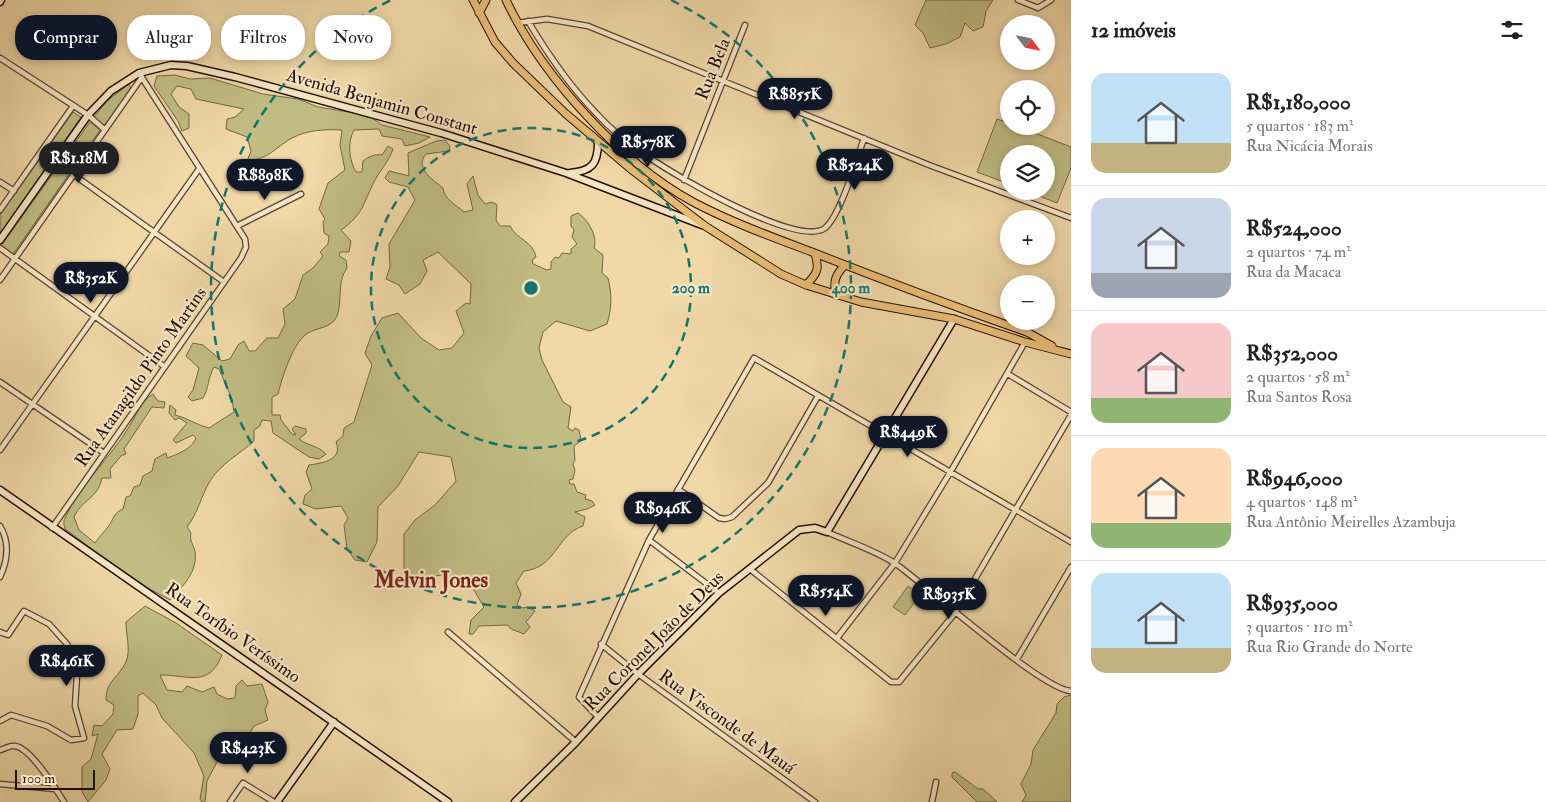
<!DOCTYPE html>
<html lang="pt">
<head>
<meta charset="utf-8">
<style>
  body { margin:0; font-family:"IM FELL Double Pica",serif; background:#f6f6f6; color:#222; height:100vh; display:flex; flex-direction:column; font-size:19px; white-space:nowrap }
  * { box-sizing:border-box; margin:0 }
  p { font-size:16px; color:#767676 }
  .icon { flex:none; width:28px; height:28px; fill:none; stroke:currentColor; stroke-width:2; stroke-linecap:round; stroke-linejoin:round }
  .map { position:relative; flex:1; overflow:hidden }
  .sheet { display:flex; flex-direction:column; background:#fff; width:475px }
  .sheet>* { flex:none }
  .guide { position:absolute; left:15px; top:15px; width:475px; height:45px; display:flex; gap:10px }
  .needle { width:32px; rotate:122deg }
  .buttons { position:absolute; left:1000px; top:15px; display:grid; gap:10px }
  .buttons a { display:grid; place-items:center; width:55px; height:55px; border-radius:50%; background:#fff; box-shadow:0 2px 8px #0003; font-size:25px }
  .scale { position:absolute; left:15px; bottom:12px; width:80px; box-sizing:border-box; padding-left:5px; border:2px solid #251007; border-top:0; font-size:14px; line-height:18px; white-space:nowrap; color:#251007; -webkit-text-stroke:4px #f5e6c6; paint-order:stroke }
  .price { position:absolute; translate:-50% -42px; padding:0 11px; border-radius:18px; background:#111827; color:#fff; font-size:16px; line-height:32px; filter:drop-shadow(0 1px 2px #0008) }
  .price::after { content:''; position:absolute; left:50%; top:30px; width:15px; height:11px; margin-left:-8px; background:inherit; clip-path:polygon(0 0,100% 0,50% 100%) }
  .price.current { background:#222; color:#fff }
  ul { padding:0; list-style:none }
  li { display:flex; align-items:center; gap:15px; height:125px; padding:0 20px }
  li+li { border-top:1px solid #e0e0e0 }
  li span { display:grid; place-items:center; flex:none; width:140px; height:100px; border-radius:15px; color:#555 }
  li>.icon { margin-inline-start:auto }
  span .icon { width:60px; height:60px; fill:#fffc; stroke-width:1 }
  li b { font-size:21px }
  h2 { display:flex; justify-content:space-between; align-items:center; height:60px; padding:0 20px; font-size:21px }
  .tag { padding:0 18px; border-radius:20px; background:#fff; box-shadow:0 2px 8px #0003; font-size:18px; line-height:45px }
  .tag.current { background:#111827; color:#fff }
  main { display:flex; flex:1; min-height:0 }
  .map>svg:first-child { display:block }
</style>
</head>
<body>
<main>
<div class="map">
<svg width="1071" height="802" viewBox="0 0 1071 802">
  <rect width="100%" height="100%" fill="#f0d8a7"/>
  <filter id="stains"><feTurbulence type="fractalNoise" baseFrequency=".004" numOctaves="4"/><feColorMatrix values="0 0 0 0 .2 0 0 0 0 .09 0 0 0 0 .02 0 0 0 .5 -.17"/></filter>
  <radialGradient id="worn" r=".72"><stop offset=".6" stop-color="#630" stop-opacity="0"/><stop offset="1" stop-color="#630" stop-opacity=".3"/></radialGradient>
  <path fill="#c0bc82" stroke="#726644" d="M926,0H993L986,11L983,27L973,31L965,23L960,37L946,44L930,48L923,33L915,25Z
    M175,75L190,79L210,78L263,94L298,99L318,107L354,113L372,118L382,125L430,137L419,143L405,146L402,139L382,136L379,129L354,130C347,143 349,160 356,172H362L363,161C370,156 374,154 382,155L388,146L393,149C389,161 381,169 375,180C363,203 364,214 341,230L351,241L349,252H340L339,256L346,260L347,268C336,283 343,301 337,316C332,329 315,327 305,335C292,346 282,378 278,394L272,397V415H280L281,420L292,434L296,435L292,429L295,426L306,429V433L299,439C308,446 317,445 326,454L319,459L309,457L273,433L271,421L262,420L260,426L254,430V441C240,454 220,464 210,481C201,496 198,513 187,527L191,533C189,542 194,544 195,552C198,572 182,587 170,600L148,588L143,587L65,529C64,525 63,522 65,518C79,486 111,457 129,427C136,416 141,401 153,394L158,401L165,402L164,408L152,407L124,449L126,454L121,456L110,469L111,478H102C98,499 82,499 74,517L79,530L95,543C99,537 104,532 108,527C114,519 113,513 123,509L126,497L130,496L134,487L140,485L143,476L152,471L155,459L166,453L167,458C178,454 192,449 196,438L193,435L176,443L173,440L187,423L179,418L175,420L169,413L170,405L176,410L175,415C188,418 196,425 209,428L234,412L232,399L219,369L214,367C208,377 209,388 203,398L192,401L188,397L193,390L199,368L186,356L193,343L203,345L222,361L230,359L238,345L244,341L249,351H255L267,338H278L285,324L283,309L295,299L303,275L313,268L323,256L320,252L328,244L329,236L324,233L323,222L325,219L319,209L328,183L345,170L340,145L342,130C325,129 307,130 292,138C273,149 271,158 247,161L251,151L247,137L226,129L227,119L235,117L244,109L196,99L191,89L177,86L171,94L179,107L189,114V128L182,131L178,121L154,86L157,76Z
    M129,84L131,89L104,126L94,117L107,101Z
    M73,112L81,117L0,234V215Z
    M997,119L1009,123V126H1017L1071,147V168L1057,203L1027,191H1046V154H1009V184L977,172Z
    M90,122L100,130L13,254L1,246Z
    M445,140L450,146L449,151L426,154C414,168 433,180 443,188C444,199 456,205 464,212L473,210L467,184L473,176L478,195L485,204L492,202L497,205L496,220L500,226H510C517,240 533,241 536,257L532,260L533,264L547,270L551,269V262L555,257L559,258L562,253L571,254V249L577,244L572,237L574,230L571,226V216L578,213C588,220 598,236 594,248L603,255L602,273L608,278C612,295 612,307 607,324L590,331L556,321L543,332L539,348L542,360L563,402L571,407L568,428L573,431L575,428L579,430L581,441L574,446L575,460L573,464L575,470L573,479L569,480L570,484H574L577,492L586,495L585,499L592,501L595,505L587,509L575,512L585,517L583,526C557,534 556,568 524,571L516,583L521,594L517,605L523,608L528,607L535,611L526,622L530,627L524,634L511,629L508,625L479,626L473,634H469L471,620L484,607L471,585L460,578L451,588L448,581L441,575L408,581L404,575V534L415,520L435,505L456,481L451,457L419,452L398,486L378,507L377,542L367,562L355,560L347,549L344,525L348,518L341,506L316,509L303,504L305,495L312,489L306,472L309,465C323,463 343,460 336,442L343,436L344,428L354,422L372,365L365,353L371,336L382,318L398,313L421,338L439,350L452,348L464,333L456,311L466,303L470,304L471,284L438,252L423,260L427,271L420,284L405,294L399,285L386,279L390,267L389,244L415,200L408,187L389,182L385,178L389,171L409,176L408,153L436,141Z
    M908,586L920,595L905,615L893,607Z
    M145,606L176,623L222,655C209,688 189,675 160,675L167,690L182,692L187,686L202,692L214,687L217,694L227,699L235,698L236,686L242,680L247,686L262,684L268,702L265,710L268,720L254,726L239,751L229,754L217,762L207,781L205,802H202L200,799L204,776L194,753L162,718L156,705L143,693L138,696V714L133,729L117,730L102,754L110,769L106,780L88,802L82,792V767L91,759L98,734L92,736L94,725L102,726L113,714L114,705L106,700C105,682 119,677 126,662C131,650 126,635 126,622Z
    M1071,695V802H1022L1026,795L1021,784L1031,764L1033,750L1056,713L1057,704L1064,697Z
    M955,772L978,789H983L997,802H977L952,777V773Z"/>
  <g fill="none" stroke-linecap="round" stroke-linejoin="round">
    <g stroke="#58422f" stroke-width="7">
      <path id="street" d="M1018,0L1038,8L1051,0
        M528,21C547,53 569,85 595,112C611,130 630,145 650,158C676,176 798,248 825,228C840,216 857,159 864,138
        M517,23L547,19L588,26L929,165L1071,218
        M0,58L88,115L105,130
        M74,175L224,282
        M684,180L745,25
        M0,182L14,191
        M0,210L73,106
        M237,226L301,194
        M0,248L165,367
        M0,280L142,77
        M1008,374L1071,412
        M0,382L104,453
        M0,450L199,169
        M678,489L719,518L725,519L732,517L768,483L818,396
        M0,526C10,543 8,560 0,577
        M52,528L241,258L246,247L245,239L139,73
        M827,532C849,542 877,551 896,564C927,586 1042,690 1071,691
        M649,540L719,593
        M750,569L891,682H899L955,613L1071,415
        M0,632L8,635L24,611L49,624L67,644L77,675L75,706L84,738L71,740L47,726L11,715L0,721
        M448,632L576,742
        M837,638L895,563L951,471L1025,342
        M601,644L638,674L815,802
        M1017,659L1071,567
        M598,717L579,697L649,540L754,358L1071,542
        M0,750C5,749 10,745 15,746C31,748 55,788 64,802
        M0,784L55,789
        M230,802L243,783L274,802
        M932,802L936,782"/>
    </g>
    <g stroke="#251007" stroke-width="9">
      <path id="secondary" d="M0,2L1,0
        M570,173C592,171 598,164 598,142
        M0,240L88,115L111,91L139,73L171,65L187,66L235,77L441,133L566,173L702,225
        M0,490L448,802
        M277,802L334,722
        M515,802L576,742L638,674L719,593L799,530L815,528L827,532L954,319"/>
    </g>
    <g stroke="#251007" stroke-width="9">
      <path id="primary" d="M473,0L495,42L513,63L565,113L632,170L705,226L781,274L806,285L861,302L954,319L1025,342L1071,354
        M506,0C542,76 620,162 693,202C731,222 772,237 812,252C883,280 955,307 1027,332L1052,346
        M479,13L486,0
        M806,285C817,274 820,269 815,254
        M836,295C833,282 835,275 845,265"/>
    </g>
    <use href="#street" stroke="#f5e6c6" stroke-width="4.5"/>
    <use href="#secondary" stroke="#f5e6c6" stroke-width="6"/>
    <use href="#primary" stroke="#e8bc74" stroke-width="7"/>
  </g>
  <g fill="none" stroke="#0f766e" stroke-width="2.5" stroke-dasharray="9 6">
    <circle cx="531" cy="288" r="160"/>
    <path d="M671 0A320 320 0 1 1 391 0"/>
  </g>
  <g text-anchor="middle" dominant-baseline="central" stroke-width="4.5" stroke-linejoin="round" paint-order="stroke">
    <g font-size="18" fill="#251007" stroke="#f5e6c6">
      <text transform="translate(713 69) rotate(-68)">Rua Bela</text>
      <text transform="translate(382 102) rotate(16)">Avenida Benjamin Constant</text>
      <text transform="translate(141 377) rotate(-55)">Rua Atanagildo Pinto Martins</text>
      <text transform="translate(233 633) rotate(35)">Rua Toríbio Veríssimo</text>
      <text transform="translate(654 641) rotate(-45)">Rua Coronel João de Deus</text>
      <text transform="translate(727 722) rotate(36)">Rua Visconde de Mauá</text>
    </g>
    <g font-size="22" font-weight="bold" fill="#7a1f14" stroke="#f5e6c6">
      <text x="431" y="580">Melvin Jones</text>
    </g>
  </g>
  <circle cx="531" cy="288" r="8" fill="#0f766e" stroke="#f5e6c6" stroke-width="2.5"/>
  <g font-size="15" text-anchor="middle" font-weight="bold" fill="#0f766e" stroke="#f5e6c6" stroke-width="4.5" stroke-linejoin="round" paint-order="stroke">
    <text x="691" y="293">200 m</text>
    <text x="851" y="293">400 m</text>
  </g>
  <rect width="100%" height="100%" filter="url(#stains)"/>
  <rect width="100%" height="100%" fill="url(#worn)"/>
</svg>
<div class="buttons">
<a><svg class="needle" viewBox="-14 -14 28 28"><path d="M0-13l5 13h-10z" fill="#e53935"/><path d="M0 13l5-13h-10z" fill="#767676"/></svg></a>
<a><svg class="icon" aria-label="locate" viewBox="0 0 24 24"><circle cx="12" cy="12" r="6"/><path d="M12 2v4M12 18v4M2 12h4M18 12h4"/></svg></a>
<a><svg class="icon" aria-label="layers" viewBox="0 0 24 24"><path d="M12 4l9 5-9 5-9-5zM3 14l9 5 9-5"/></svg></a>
<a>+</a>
<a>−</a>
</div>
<div class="scale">100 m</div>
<b class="price" style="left:795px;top:120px">R$855K</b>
<b class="price" style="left:648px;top:168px">R$578K</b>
<b class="price current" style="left:79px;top:184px">R$1.18M</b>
<b class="price" style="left:855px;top:191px">R$524K</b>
<b class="price" style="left:265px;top:201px">R$898K</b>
<b class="price" style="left:91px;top:304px">R$352K</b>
<b class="price" style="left:908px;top:458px">R$449K</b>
<b class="price" style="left:663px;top:534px">R$946K</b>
<b class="price" style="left:826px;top:617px">R$554K</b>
<b class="price" style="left:949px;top:620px">R$935K</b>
<b class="price" style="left:67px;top:687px">R$461K</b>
<b class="price" style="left:248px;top:774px">R$423K</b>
<div class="guide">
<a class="tag current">Comprar</a>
<a class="tag">Alugar</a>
<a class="tag">Filtros</a>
<a class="tag">Novo</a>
</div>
</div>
<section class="sheet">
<h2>12 imóveis<svg class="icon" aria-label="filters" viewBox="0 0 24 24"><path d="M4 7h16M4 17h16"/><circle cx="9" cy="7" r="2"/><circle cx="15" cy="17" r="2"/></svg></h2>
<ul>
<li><span style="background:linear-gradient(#bfe0f5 70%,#c2b280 0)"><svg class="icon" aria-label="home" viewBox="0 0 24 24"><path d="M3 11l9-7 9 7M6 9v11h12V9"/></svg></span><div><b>R$1,180,000</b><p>5 quartos · 183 m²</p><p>Rua Nicácia Morais</p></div></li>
<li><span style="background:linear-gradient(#c9d6e8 75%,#9aa5b1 0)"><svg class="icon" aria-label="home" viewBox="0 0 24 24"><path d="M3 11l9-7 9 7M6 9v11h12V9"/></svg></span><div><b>R$524,000</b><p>2 quartos · 74 m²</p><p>Rua da Macaca</p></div></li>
<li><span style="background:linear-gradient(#f6c9c9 75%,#8fb573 0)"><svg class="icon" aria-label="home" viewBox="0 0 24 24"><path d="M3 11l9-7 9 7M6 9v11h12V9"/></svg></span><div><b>R$352,000</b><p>2 quartos · 58 m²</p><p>Rua Santos Rosa</p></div></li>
<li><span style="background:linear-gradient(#ffd9b3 75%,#8fb573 0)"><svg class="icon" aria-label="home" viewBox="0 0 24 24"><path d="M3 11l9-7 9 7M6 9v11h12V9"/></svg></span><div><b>R$946,000</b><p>4 quartos · 148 m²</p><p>Rua Antônio Meirelles Azambuja</p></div></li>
<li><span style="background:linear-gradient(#bfe0f5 75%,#c2b280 0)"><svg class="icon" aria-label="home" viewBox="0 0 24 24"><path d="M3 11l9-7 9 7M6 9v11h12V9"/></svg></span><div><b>R$935,000</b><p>3 quartos · 110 m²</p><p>Rua Rio Grande do Norte</p></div></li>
</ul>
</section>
</main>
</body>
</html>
